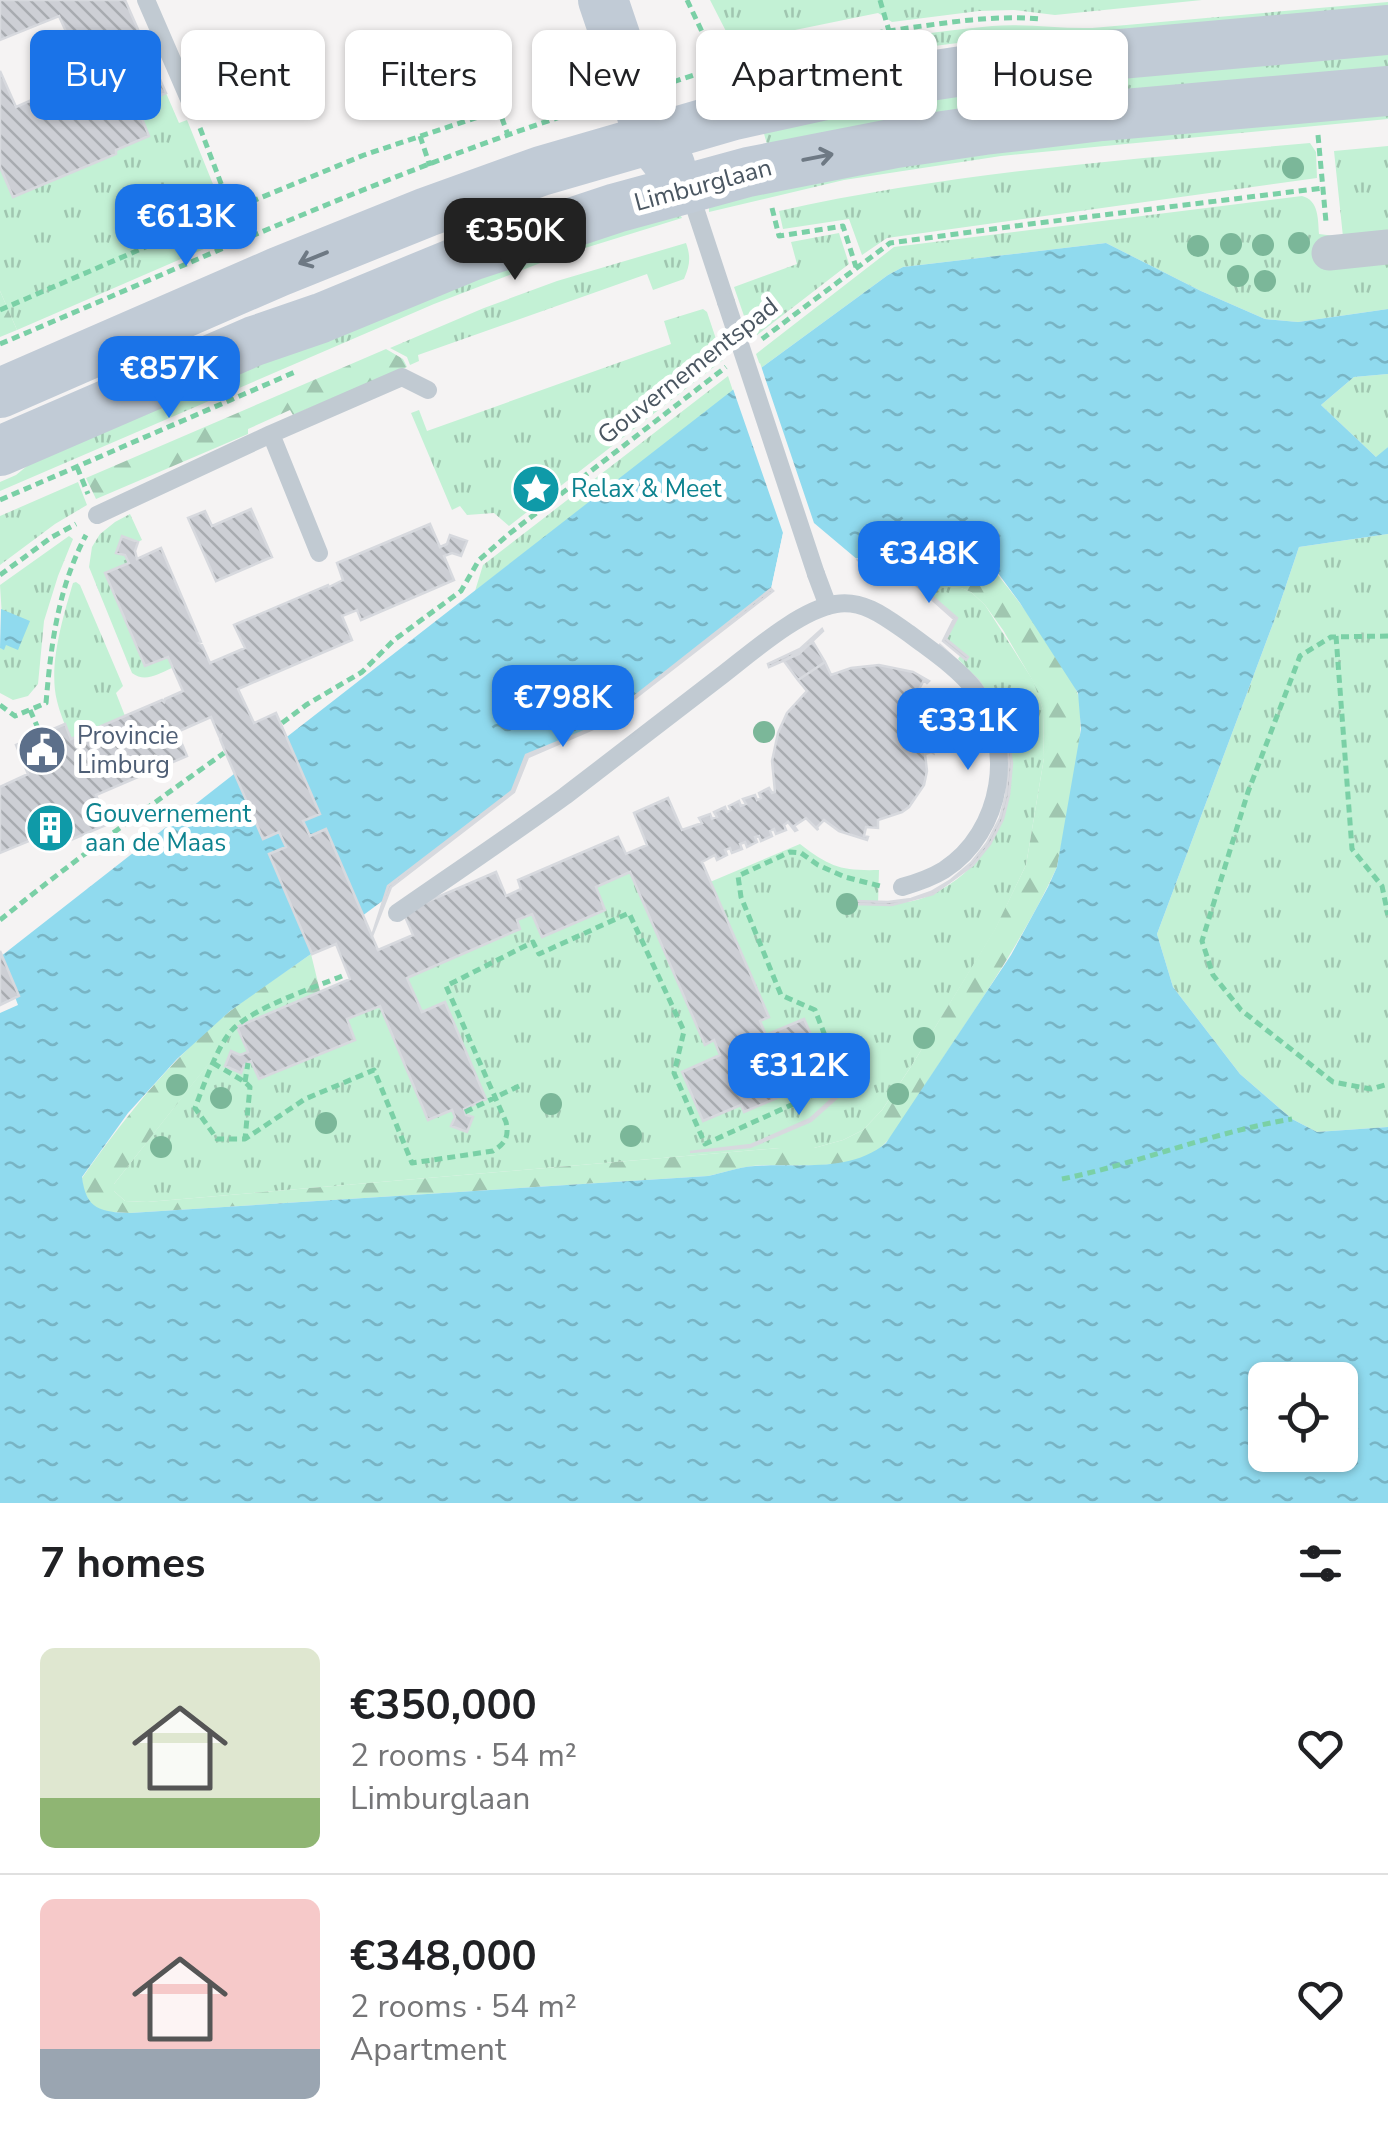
<!DOCTYPE html>
<html lang="en">
<head>
<meta charset="utf-8">
<style>
  body { margin:0; font-family:"Nunito Sans",sans-serif; background:#f6f6f6; color:#202124; height:100vh; display:flex; flex-direction:column; font-size:38px; white-space:nowrap }
  * { box-sizing:border-box; margin:0 }
  p { font-size:32px; color:#757577 }
  .icon { flex:none; width:55px; height:55px; fill:none; stroke:currentColor; stroke-width:2; stroke-linecap:round; stroke-linejoin:round }
  .map { position:relative; height:1503px; overflow:hidden }
  .details { display:flex; flex-direction:column; background:#fff; flex:1 }
  .details>* { flex:none }
  .hud { position:absolute; left:30px; top:30px; width:1330px; height:90px; display:flex; gap:20px }
  .fabs { position:absolute; left:1248px; top:1362px; display:grid; gap:20px }
  .fabs a { display:grid; place-items:center; width:110px; height:110px; border-radius:15px; background:#fff; box-shadow:0 2px 8px #0004; font-size:50px }
  .price { position:absolute; translate:-50% -85px; padding:0 22px; border-radius:20px; background:#1a73e8; color:#fff; font-size:32px; line-height:65px; filter:drop-shadow(0 2px 5px #0008) }
  .price::after { content:''; position:absolute; left:50%; top:60px; width:30px; height:22px; margin-left:-15px; background:inherit; clip-path:polygon(0 0,100% 0,50% 100%) }
  .price.on { background:#222; color:#fff }
  ul { padding:0; list-style:none }
  li { display:flex; align-items:center; gap:30px; height:250px; padding:0 40px }
  li+li { border-top:2px solid #e0e0e0 }
  li span { display:grid; place-items:center; flex:none; width:280px; height:200px; border-radius:15px; color:#555 }
  li>.icon { margin-inline-start:auto }
  span .icon { width:120px; height:120px; fill:#fffc; stroke-width:1 }
  li b { font-size:42px }
  h2 { display:flex; justify-content:space-between; align-items:center; height:120px; padding:0 40px; font-size:42px }
  .pill { padding:0 35px; border-radius:15px; background:#fff; box-shadow:0 2px 8px #0004; font-size:35px; line-height:90px }
  .pill.on { background:#1a73e8; color:#fff }
  .map>svg:first-child { display:block }
</style>
</head>
<body>
<div class="map">
<svg width="1388" height="1503" viewBox="0 0 1388 1503">
  <defs>
    <pattern id="grass-tufts" width="24" height="20" patternUnits="userSpaceOnUse" patternTransform="scale(2.5)"><rect width="24" height="20" fill="#c3f1d5"/><path d="M3 7l-1-3M5 7V3M7 7l1-3M15 17l-1-3M17 17v-4M19 17l1-3" fill="none" stroke="#a0c6b0"/></pattern>
    <pattern id="forest-firs" width="22" height="20" patternUnits="userSpaceOnUse" patternTransform="scale(2.5)"><rect width="22" height="20" fill="#c3f1d5"/><path d="M5 1l3.5 6h-7zM16 11l3.5 6h-7z" fill="#a0c6b0"/></pattern>
    <pattern id="water-ripples" width="26" height="14" patternUnits="userSpaceOnUse" patternTransform="scale(2.5)"><rect width="26" height="14" fill="#90daee"/><path d="M2 4q2-2 4 0t4 0M15 11q2-2 4 0t4 0" fill="none" stroke="#78b4c4"/></pattern>
    <pattern id="building-back-hatch" width="6" height="6" patternUnits="userSpaceOnUse" patternTransform="scale(2.5)"><rect width="6" height="6" fill="#cdcfd5"/><path d="M-1 5l2 2M0 0l6 6M5-1l2 2" fill="none" stroke="#a8abb0"/></pattern>
  </defs>
  <rect width="100%" height="100%" fill="#f5f3f3"/>
  <path fill="url(#grass-tufts)" d="M710,0H1202L1055,15L1014,10L979,11L892,22L878,13L732,43Z
    M1388,2V15L1062,42L997,38L887,52L752,79L748,66C829,51 910,33 992,26C1025,23 1059,29 1092,28Z
    M1388,45V82L770,155L761,123L815,111Z
    M166,93L179,123L187,120L234,236L17,330L0,291V167L14,197L115,154L116,150L149,136L137,106Z
    M1388,98V119L1001,156L844,180L709,212V202L720,188Z
    M1310,143L1316,152L1317,178L887,238L862,255L849,219L783,229L779,211C954,172 1132,159 1310,143Z
    M1388,146V309L1298,322L1265,319L1201,291L1106,243L903,267L888,275L761,368L756,354L894,247L1302,196C1319,200 1318,220 1319,234L1343,237L1334,151Z
    M678,211L682,218L556,257L434,304L0,491V482L16,475L58,441L286,343Z
    M839,233L849,264L752,339L734,287L797,264L791,242Z
    M686,243C691,257 690,265 684,279L653,290L647,274L418,355L419,361L410,365L407,357L390,348L484,308L557,281Z
    M703,309L707,312L723,360L509,526L494,513L467,515L460,506L452,510L411,413L419,410L427,431L671,344L664,321Z
    M1388,374V447L1377,458L1321,405L1354,377Z
    M728,376L733,391L475,591L483,565Z
    M78,482L87,505L55,524L0,565V516Z
    M130,514L142,540L116,552L125,555L129,563L105,574L145,666L168,657L172,668C158,674 145,683 132,673L89,567L92,547L100,534L115,522Z
    M1388,534V1127L1317,1132L1292,1119L1240,1074L1173,987L1157,934L1274,621L1299,547Z
    M69,536L73,539L58,576L44,621L38,684L28,696L13,700L0,693V648L4,649L0,585Z
    M76,582L80,585L123,686L116,693L125,716L71,739C66,727 60,714 57,701C48,666 63,617 73,583Z
    M947,587L961,588L971,592L985,605L1034,682L1043,710L1044,758L1026,865L995,930L912,1065L882,1110L863,1130L843,1140L814,1148H780L147,1202L125,1201L114,1191V1184L237,1027L248,1052L240,1055L231,1051L225,1066L240,1073L244,1065L251,1061L259,1078L355,1040L347,1019L380,1006L428,1119L452,1110L455,1117L452,1126L467,1132L473,1117H470L464,1109L486,1098L446,1003L422,1012L407,978L520,929L517,920L532,914L543,937L605,910L596,887L630,872L704,1044L714,1040L720,1055L703,1121L741,1105L745,1112L791,1092L788,1084L825,1069L804,1019L766,1035L760,1021L769,1016L710,882L800,844C830,867 841,871 879,870L878,905C896,903 914,903 930,895C998,866 1031,780 1000,713C990,692 974,676 958,659L960,656L966,659L968,657L946,639L957,618L926,592Z"/>
  <path fill="url(#forest-firs)" d="M0,291L17,330L0,337Z
    M386,349L403,359L407,367L293,415L290,410L248,429V434L96,499L86,478Z
    M939,549C952,549 965,548 977,554C996,565 1076,678 1079,698C1086,748 1066,817 1057,867C1022,943 973,1012 927,1082C914,1103 894,1141 872,1154C843,1171 786,1163 752,1166C737,1168 722,1173 708,1176L130,1213L108,1212L93,1207L83,1190L82,1178C125,1117 171,1059 229,1012C255,991 284,973 311,954L320,991L236,1029L114,1184V1191L125,1201L147,1202L780,1148H814L843,1140L863,1130L882,1110L912,1065L995,929L1026,865L1044,758L1043,710L1034,683L1003,630L985,605L971,592L961,588L947,587L926,592L894,563Z"/>
  <path fill="url(#water-ripples)" fill-rule="evenodd" d="M1106,243L1201,291L1265,319L1298,322L1388,309V374L1354,377L1321,405L1376,457L1388,447V534L1299,547L1274,621L1157,934L1173,987L1240,1074L1292,1119L1317,1132L1388,1127V1503H0V1013L18,1005L0,957L234,774L257,753L288,736L761,368L888,275L903,267ZM813,524L854,559L881,552L894,563L939,549H962L975,553L992,565L1020,603L1078,693L1081,729L1057,867L1048,887L1011,955L886,1143C850,1173 799,1163 755,1166C739,1167 723,1173 708,1176L130,1213C101,1212 86,1210 82,1177L128,1113L177,1059L230,1011L311,954L385,899L389,886L512,791L526,755L597,726L771,589L783,533ZM1265,1380H1340V1455H1265Z
    M1,609L30,621L18,650L6,645L4,650L0,648Z"/>
  <path fill="#f5f3f3" d="M760,363L814,523L858,560L850,562L813,529L787,537L777,587L771,589L783,533L732,386Z"/>
  <path fill="url(#building-back-hatch)" stroke="#d7d9de" stroke-width="2.5" d="M0,0H125L166,93L137,106L149,136L116,150V154L13,197L0,167V71L16,107L86,76L59,16L0,40Z
    M251,509L272,557L216,581L188,518L205,511L212,526Z
    M430,524L440,547L447,544L450,535L467,541L461,556L452,553L444,556L454,580L361,620L357,610L342,616L352,640L238,689L254,723L276,713L320,814L303,821L310,836L326,829L378,950L413,935L403,912L496,872L506,896L521,889L518,880L618,837L626,854L647,845L634,813L668,798L682,830L702,823L699,818L710,814L712,819L717,817L714,812L725,807L727,812L731,810L729,806L739,801L741,806L746,804L743,799L755,795L757,800L761,798L759,793L769,788L772,793L775,792L772,761L778,733L787,713L807,691L798,680L825,662L831,675L851,668L879,665L913,672L929,681L927,683L924,680L917,693L931,703H927L921,712L934,726L942,739L940,740L938,737L929,741L933,753L931,752L925,754L927,771L924,785L909,807L902,812L878,820V828L866,827L864,836L868,837L867,840L839,831L824,820L817,827L818,830L806,818L794,826L797,830L795,831L788,822L784,825L786,830L776,834L774,829L770,831L772,836L761,841L759,836L755,837L757,842L747,847L745,842L740,844L742,849L732,853L730,848L725,850L727,855L717,860L715,855L702,862L769,1017L760,1021L766,1035L804,1019L826,1068L788,1084L791,1092L744,1112L741,1105L703,1121L682,1072L720,1055L714,1040L705,1045L630,872L596,887L605,910L542,937L532,914L517,920L520,929L407,978L422,1012L445,1002L486,1099L464,1109L466,1115L473,1117L467,1132L451,1126L455,1117L452,1110L428,1120L380,1006L347,1019L355,1040L259,1079L251,1061L244,1065L241,1073L225,1066L231,1051L240,1055L248,1052L237,1027L350,979L336,944L312,954L269,854L286,847L279,832L263,839L227,756L220,739L221,735L219,736L211,717L177,732L187,756L96,795L108,824L59,845L53,831L0,853V787L28,774L16,745L65,724L71,739L162,700L164,702L165,699L183,691L168,657L145,666L105,573L129,563L125,555L116,553L122,536L138,542L135,551L137,559L161,548L201,642L199,643L202,645L210,663L245,648L234,625L328,585L329,587L343,580L337,563Z
    M881,552L957,618L946,639L968,657L966,660L943,641L954,619L881,554L859,561L858,560Z
    M771,589L773,591L598,727L528,757L514,792L391,887L372,936L388,886L512,791L526,755L597,726Z
    M822,629L823,631L799,654L769,667L768,664L800,649Z
    M813,642L825,662L798,680L784,661Z
    M940,645L978,680L1001,716L1008,738L1012,763L1009,795L1003,819L990,844L973,865L933,894L892,905L854,904L855,901L888,902L911,899L931,892L951,880L971,863L987,843L1000,818L1006,795L1009,763L1006,740L999,717L939,647Z
    M0,951L19,996L0,1005Z
    M857,1076L859,1078L811,1121L750,1147L690,1152L751,1145L810,1119Z"/>
  <g fill="none" stroke-linecap="round" stroke-linejoin="round">
    <path stroke="#7ad0a6" stroke-width="5" stroke-dasharray="8 5" stroke-linecap="butt" d="M687,0L724,78
      M880,0L889,31
      M706,39L735,47L743,75
      M673,82C749,56 828,40 908,28C952,22 995,15 1040,19
      M200,128L242,239
      M1318,135L1326,222
      M420,136L430,166
      M772,208L779,236L843,226L856,267
      M0,310L231,210L364,155L499,110L508,135
      M762,339L890,243L1030,224L1323,188
      M0,344C199,260 394,169 600,104
      M77,467L88,494
      M0,500L295,372
      M0,575L52,537L76,524
      M1336,636L1352,849L1382,886L1388,915
      M1388,636L1331,637L1300,656L1248,792L1202,941L1213,975L1241,1010L1333,1082L1371,1089L1388,1084
      M0,705L15,716L46,703C51,644 58,588 86,535
      M30,710L41,735
      M282,723L306,705L362,672L394,640L461,591L479,560L509,534L726,367
      M0,920C73,861 148,807 224,753
      M342,976C311,989 257,1006 233,1029C218,1044 203,1087 195,1108L217,1139H245L305,1099L374,1070L412,1163L493,1151C506,1143 509,1136 506,1122L446,986L533,942L539,954L629,913L684,1031L674,1073L705,1144L831,1087L838,1069L815,1010L781,995L741,897L738,876L790,852L801,853L818,865L845,877L880,886
      M213,1063L245,1082L250,1087L245,1139
      M245,1082L248,1063
      M465,1112L521,1085
      M1062,1179C1140,1163 1213,1132 1292,1119"/>
    <path stroke="#c1cad2" stroke-width="18" d="M146,0L192,106
      M690,193L726,302
      M271,434L319,553
      M97,515L271,434L402,377L428,390
      M816,574L828,606
      M397,913C453,874 510,836 565,796C617,756 669,716 721,676C751,653 799,610 836,604C865,599 889,620 911,635C932,651 958,668 974,689C1017,743 1003,832 944,870C931,878 916,883 902,887"/>
    <path stroke="#c1cad2" stroke-width="35" d="M1329,253L1388,247"/>
    <path stroke="#c1cbd6" stroke-width="50" d="M603,0L650,139L670,165
      M0,393L278,272L427,212L541,171L734,115L871,85L1008,64L1388,30
      M0,451L254,341L321,318L474,255L616,208L748,172L896,143L984,130L1102,116L1388,91"/>
    <path stroke="#c1cad2" stroke-width="18" d="M726,302L816,574"/>
  </g>
  <g fill="#7bb799">
    <circle cx="1293" cy="168" r="11"/>
    <circle cx="1299" cy="243" r="11"/>
    <circle cx="1231" cy="244" r="11"/>
    <circle cx="1263" cy="245" r="11"/>
    <circle cx="1198" cy="246" r="11"/>
    <circle cx="1238" cy="276" r="11"/>
    <circle cx="1265" cy="281" r="11"/>
    <circle cx="764" cy="732" r="11"/>
    <circle cx="948" cy="740" r="11"/>
    <circle cx="847" cy="904" r="11"/>
    <circle cx="924" cy="1038" r="11"/>
    <circle cx="177" cy="1085" r="11"/>
    <circle cx="898" cy="1094" r="11"/>
    <circle cx="221" cy="1098" r="11"/>
    <circle cx="551" cy="1104" r="11"/>
    <circle cx="326" cy="1123" r="11"/>
    <circle cx="631" cy="1136" r="11"/>
    <circle cx="161" cy="1147" r="11"/>
  </g>
  <defs><path id="oneway-shaft" d="M-6 0H5M1.5-3L5.5 0L1.5 3" fill="none" stroke-width="1.6" stroke-linecap="round" stroke-linejoin="round" transform="scale(2.5)"/></defs>
  <g stroke="#6e7984">
    <use href="#oneway-shaft" transform="translate(818 157) rotate(-11)"/>
    <use href="#oneway-shaft" transform="translate(313 258) rotate(158)"/>
  </g>
  <defs>
    <g id="sight-disc" transform="scale(2.5)"><circle r="9.5" fill="#0f9aa8" stroke="#fff"/><path d="M0-6L1.8-2.2L6-1.7L2.9 1.2L3.7 5.4L0 3.3L-3.7 5.4L-2.9 1.2L-6-1.7L-1.8-2.2Z" fill="#fff"/></g>
    <g id="civic-disc" transform="scale(2.5)"><circle r="9.5" fill="#5c6f8a" stroke="#fff"/><path d="M-.6-6.5H3V-4.5H.6V-3L4-1V1h2V6H-6V1h2V-1L-.6-3ZM-1.2 2.5V6h2.4V2.5Z" fill="#fff"/></g>
    <g id="building-disc" transform="scale(2.5)"><circle r="9.5" fill="#0f9aa8" stroke="#fff"/><path d="M-4-6H4V6H1V3H-1V6H-4ZM-2.5-4.3h1.7v1.8h-1.7ZM.8-4.3h1.7v1.8H.8ZM-2.5-1h1.7V.8h-1.7ZM.8-1h1.7V.8H.8Z" fill="#fff"/></g>
  </defs>
  <g fill-rule="evenodd">
    <use href="#sight-disc" x="536" y="489"/>
    <use href="#civic-disc" x="42" y="750"/>
    <use href="#building-disc" x="50" y="828"/>
  </g>
  <g text-anchor="middle" dominant-baseline="central" stroke-width="10" stroke-linejoin="round" paint-order="stroke">
    <g font-size="25" fill="#4a5661" stroke="#fff">
      <text transform="translate(703 185) rotate(-15)">Limburglaan</text>
      <text transform="translate(688 371) rotate(-38)">Gouvernementspad</text>
    </g>
    <g font-size="25" fill="#0d838f" stroke="#fff" text-anchor="start">
      <text x="571" y="489">Relax &amp; Meet</text>
      <text x="85" y="814">Gouvernement<tspan x="85" dy="29">aan de Maas</tspan></text>
    </g>
    <g font-size="25" fill="#4e5e75" stroke="#fff" text-anchor="start">
      <text x="77" y="736">Provincie<tspan x="77" dy="29">Limburg</tspan></text>
    </g>
  </g>
</svg>
<div class="fabs">
<a><svg class="icon" aria-label="locate" viewBox="0 0 24 24"><circle cx="12" cy="12" r="6"/><path d="M12 2v4M12 18v4M2 12h4M18 12h4"/></svg></a>
</div>
<b class="price" style="left:186px;top:269px">€613K</b>
<b class="price on" style="left:515px;top:283px">€350K</b>
<b class="price" style="left:169px;top:421px">€857K</b>
<b class="price" style="left:929px;top:606px">€348K</b>
<b class="price" style="left:563px;top:750px">€798K</b>
<b class="price" style="left:968px;top:773px">€331K</b>
<b class="price" style="left:799px;top:1118px">€312K</b>
<div class="hud">
<a class="pill on">Buy</a>
<a class="pill">Rent</a>
<a class="pill">Filters</a>
<a class="pill">New</a>
<a class="pill">Apartment</a>
<a class="pill">House</a>
</div>
</div>
<section class="details">
<h2>7 homes<svg class="icon" aria-label="filters" viewBox="0 0 24 24"><path d="M4 7h16M4 17h16"/><circle cx="9" cy="7" r="2"/><circle cx="15" cy="17" r="2"/></svg></h2>
<ul>
<li><span style="background:linear-gradient(#dfe7d0 75%,#8fb573 0)"><svg class="icon" aria-label="home" viewBox="0 0 24 24"><path d="M3 11l9-7 9 7M6 9v11h12V9"/></svg></span><div><b>€350,000</b><p>2 rooms · 54 m²</p><p>Limburglaan</p></div><svg class="icon" aria-label="heart" viewBox="0 0 24 24"><path d="M12 20l-8-8c-3-5 5-10 8-4 3-6 11-1 8 4z"/></svg></li>
<li><span style="background:linear-gradient(#f6c9c9 75%,#9aa5b1 0)"><svg class="icon" aria-label="home" viewBox="0 0 24 24"><path d="M3 11l9-7 9 7M6 9v11h12V9"/></svg></span><div><b>€348,000</b><p>2 rooms · 54 m²</p><p>Apartment</p></div><svg class="icon" aria-label="heart" viewBox="0 0 24 24"><path d="M12 20l-8-8c-3-5 5-10 8-4 3-6 11-1 8 4z"/></svg></li>
</ul>
</section>
</body>
</html>
